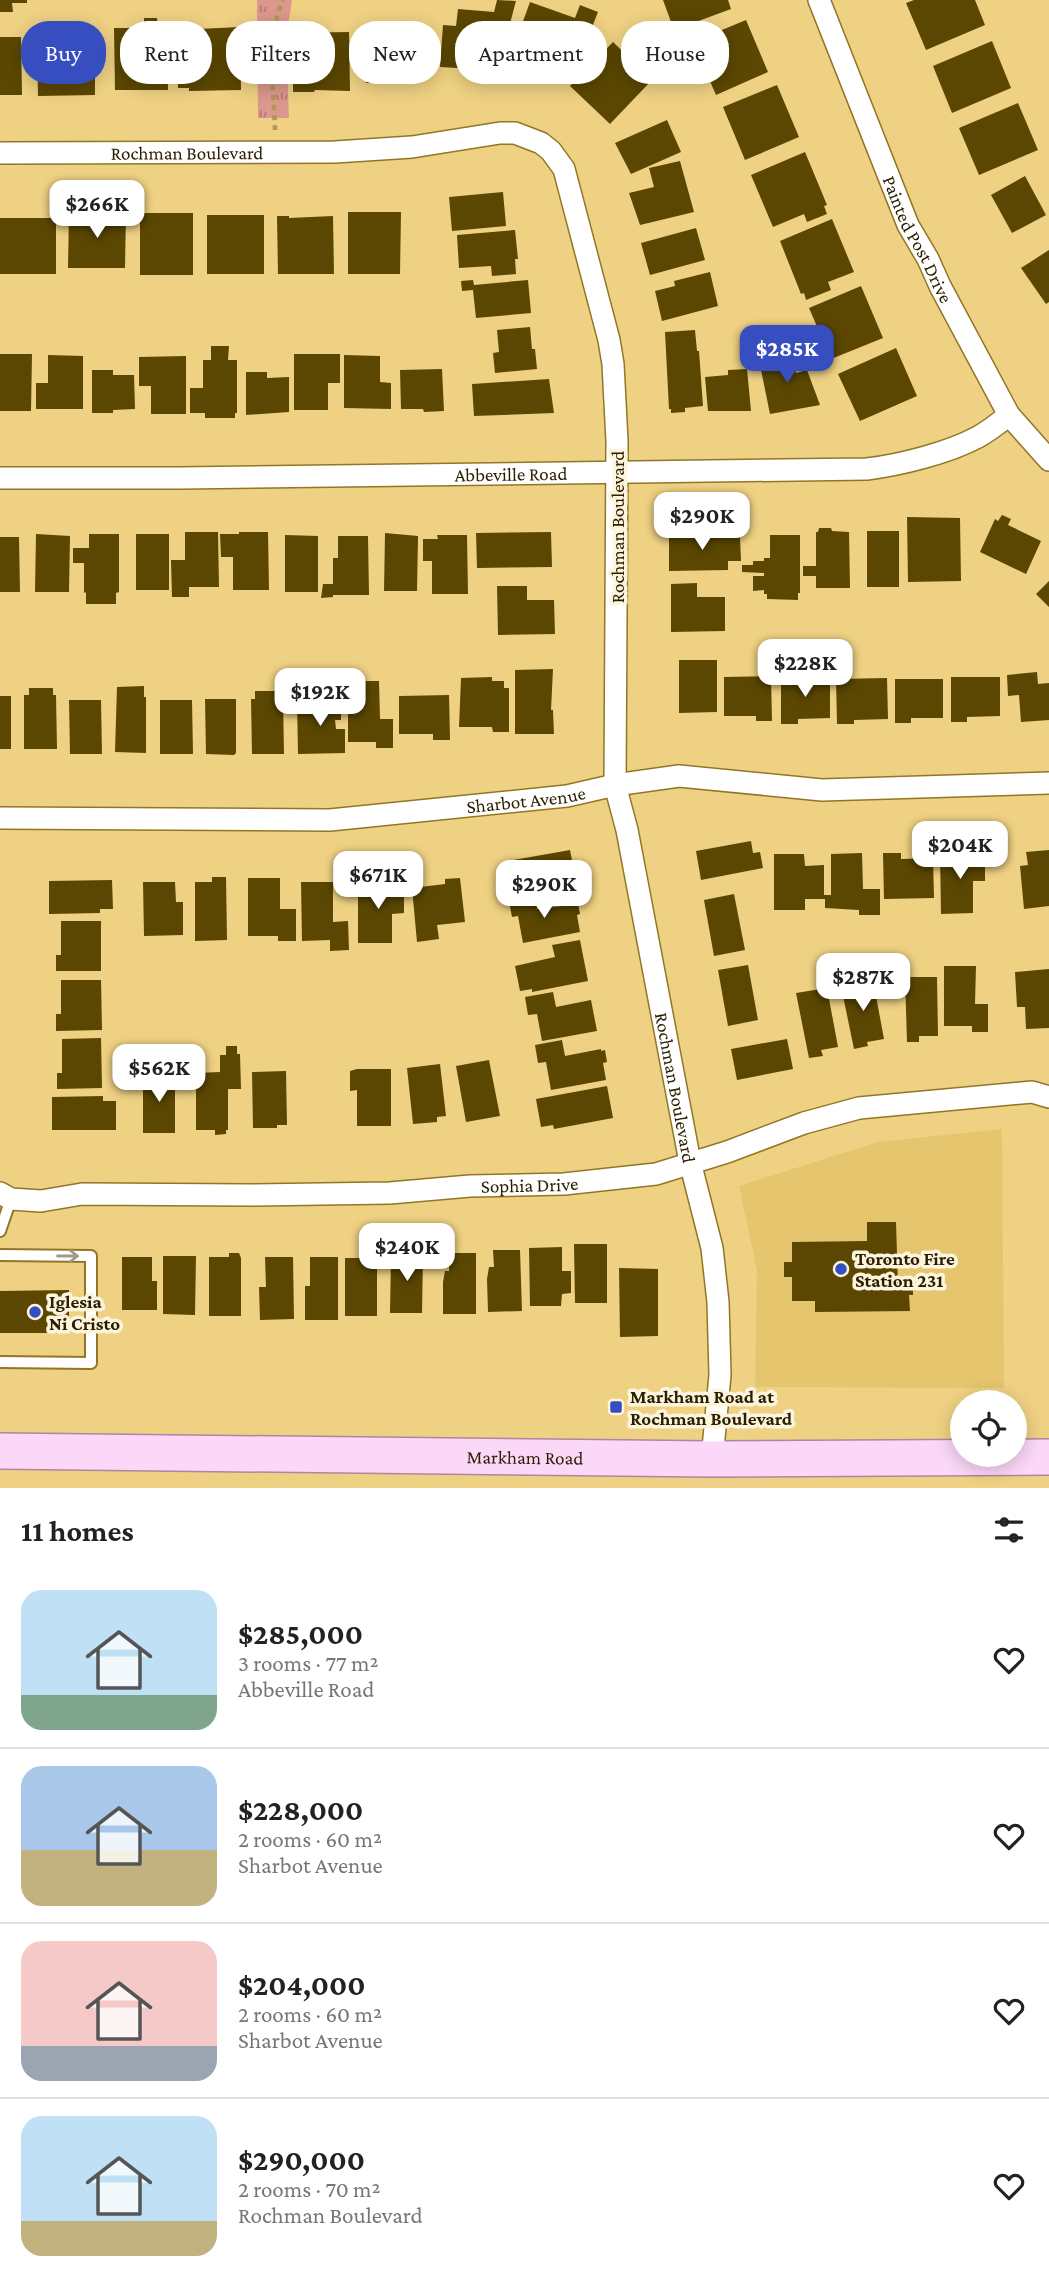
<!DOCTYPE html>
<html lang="en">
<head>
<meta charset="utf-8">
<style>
  body { margin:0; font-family:"Crimson Pro",serif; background:#f2f2f2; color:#222; height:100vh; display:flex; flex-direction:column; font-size:26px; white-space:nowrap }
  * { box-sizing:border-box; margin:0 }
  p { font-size:23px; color:#767676 }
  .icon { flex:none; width:38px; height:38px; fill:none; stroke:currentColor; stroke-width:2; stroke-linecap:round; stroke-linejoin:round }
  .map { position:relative; height:1488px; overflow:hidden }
  .side { display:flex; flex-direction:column; background:#fff; flex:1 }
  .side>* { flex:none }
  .top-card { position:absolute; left:21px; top:21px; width:1008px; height:63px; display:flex; gap:14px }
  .buttons { position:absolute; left:950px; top:1390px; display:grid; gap:14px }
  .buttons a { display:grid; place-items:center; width:77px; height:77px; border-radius:50%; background:#fff; box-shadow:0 4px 18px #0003; font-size:35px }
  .price { position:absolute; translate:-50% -60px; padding:0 16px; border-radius:14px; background:#fff; color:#222; font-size:23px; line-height:46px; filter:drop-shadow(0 2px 4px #0008) }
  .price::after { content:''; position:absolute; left:50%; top:42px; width:21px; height:16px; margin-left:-10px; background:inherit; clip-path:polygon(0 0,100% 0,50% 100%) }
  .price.on { background:#364ec0; color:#fff }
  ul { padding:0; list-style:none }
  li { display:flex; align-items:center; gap:21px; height:175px; padding:0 21px }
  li+li { border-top:2px solid #e0e0e0 }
  li span { display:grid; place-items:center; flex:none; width:196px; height:140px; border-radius:21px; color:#555 }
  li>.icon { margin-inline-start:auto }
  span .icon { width:84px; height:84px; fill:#fffc; stroke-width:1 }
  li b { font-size:30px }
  h2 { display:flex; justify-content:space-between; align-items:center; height:84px; padding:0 21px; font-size:30px }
  .chip { padding:0 24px; border-radius:28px; background:#fff; box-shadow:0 4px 18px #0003; font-size:24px; line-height:63px }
  .chip.on { background:#364ec0; color:#fff }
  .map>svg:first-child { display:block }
</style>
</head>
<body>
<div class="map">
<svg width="1049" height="1488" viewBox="0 0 1049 1488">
  <defs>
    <pattern id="park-tufts" width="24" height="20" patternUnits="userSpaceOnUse" patternTransform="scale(1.75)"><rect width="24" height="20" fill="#dd988d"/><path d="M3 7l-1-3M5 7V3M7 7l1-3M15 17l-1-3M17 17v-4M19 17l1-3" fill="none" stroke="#b37b71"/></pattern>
  </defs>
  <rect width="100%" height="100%" fill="#efd183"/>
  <path fill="#e5c56e" d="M1002,1129L1004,1388L755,1387L757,1270L739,1186L878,1142Z"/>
  <path fill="url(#park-tufts)" d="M257,0H292L286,39L289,118H258Z"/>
  <path fill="#5b4702" d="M0,0H27V3H12L13,12H0Z
    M497,0L516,1L508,31L495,29L492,70L440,67L443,25L456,26L458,9L494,12Z
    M663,0H728L731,9L674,30Z
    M914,0H975L985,25L926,50L906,3Z
    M530,2L575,18L580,5L598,12L587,40L574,35L559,78L509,60Z
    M144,18H157L158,28H167L168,90H115L114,28H144Z
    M746,20L768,72L716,95L693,42Z
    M366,26H423V82L366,83Z
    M240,27L241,90L189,91V88H178L177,61H189L188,38L177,39V30Z
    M349,32L350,91L315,90L314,92H293V33Z
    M95,36V95L38,96L37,37Z
    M0,37H21L22,95H0Z
    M992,41L1011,88L952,113L933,66Z
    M613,42L652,80L610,124L570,86Z
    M777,85L799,137L745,160L723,107Z
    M1018,103L1038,150L979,175L959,128Z
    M667,120L681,152L631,174L615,143Z
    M805,152L827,205L824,206L827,214L807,222L804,214L773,227L751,175Z
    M680,161L694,212L640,225L629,193L654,187L649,168Z
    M1025,176L1046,215L1012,233L991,195Z
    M503,192L506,226L452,231L449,197Z
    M69,211H126L125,268H68Z
    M348,212H401L400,274H348Z
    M140,213H193V275H140Z
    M207,215H264V274H207Z
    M277,216H289V218L333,216L334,274H278Z
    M0,218H56V274H0Z
    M832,219L854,272L828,282L831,290L806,300L804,293L801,294L780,241Z
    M696,228L705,260L650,275L641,243Z
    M515,230L518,259H515L516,274L492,276L491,266L459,268L457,235Z
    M1049,250V302L1046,304L1021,268Z
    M710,272L718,306L662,321L655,291L675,286L674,281Z
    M473,280L474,285L528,280L531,313L476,318L473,290L462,291L461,281Z
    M861,286L883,338L831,359L809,308Z
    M530,327L532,349H535L537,369L495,373L493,353L499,352L497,330Z
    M695,330L697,351H699L703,406L685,408V412L671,413V409H669L665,332Z
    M211,346H229L228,360H237V413H235V418H205V413H190V388H203V360H211Z
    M896,348L917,396L860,421L838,374Z
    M792,353L796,373L807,370L820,405L770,414L759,360Z
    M0,354H32L31,411H0Z
    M294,354H340V383H328V410H294Z
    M48,355L83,356V409H36V383H48Z
    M344,355L380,356V382L391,383V409L344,408Z
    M186,356V414H151V386H139V357Z
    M442,369L444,411L424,412L423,409H401L400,370Z
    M747,369L751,411H708L705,377L728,375V370Z
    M92,370H113V375H134L135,409L113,410V413H92Z
    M246,372H267V378L289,377V412L246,415Z
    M549,379L554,413L474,416L472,384Z
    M1002,515L1011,519L1008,525L1041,541L1026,574L980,552L995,519L998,521Z
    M907,517L960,518L961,581L908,582Z
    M819,528H831L832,531L849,532L850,588H816V576H803V566H816V532H818Z
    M669,531H695L694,535H728V537H740L741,561H728V570L669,571Z
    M867,531H899V587H867Z
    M185,532H218L219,587H189V597H172L171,560H185Z
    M239,532H268L269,590H233V557H221L220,534H239Z
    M551,532L552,567L477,568L476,533Z
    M385,533L418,536L417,591H384Z
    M36,534L70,536L69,592H35Z
    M89,534H119V592L116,593V604H86V592L84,593V563H73V548H89Z
    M136,534H169V590H136Z
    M285,535L318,536V592H285Z
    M437,535H467L468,594H432V561H423V539H438Z
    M770,535H800V593H798V600L767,599V594H764V590L753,591V576H764V573L742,572V565H753V561H764V558H770Z
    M338,536H368L369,595H333V597L321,598L323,584H333V558H338Z
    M0,537H19L20,592H0Z
    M1049,581V607L1036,594Z
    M697,583V597H725V631L671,632V584Z
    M497,586H527V600H554L555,634L498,635Z
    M679,660H717V712L679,713Z
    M553,669L551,710H553L554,734H515V670Z
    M1037,672L1038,684L1049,683V720L1021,722L1019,695L1008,696L1007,675Z
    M771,676L772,721H756V716H724V677Z
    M492,677V681H504V688H509V732H493L492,727H459L461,678Z
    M951,677H1000V716L967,717V722H951Z
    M781,678H830V718L798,719V724H781Z
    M887,678L888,719L854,720V724H837L836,679Z
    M895,679H943V718H911V723H895Z
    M348,681H379L380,719H393V748H376V742H348Z
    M144,686V697H146V753L115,752L117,687Z
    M29,688H53V695H56L57,749H24V695H29Z
    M255,691H278V699H283L284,754H252L251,699H255Z
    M449,695L450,740H433V734H399V696Z
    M0,696H11V749H0Z
    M205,699H236V753L234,755L206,754Z
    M69,700H101L102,754H70Z
    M160,700H192L193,754H160Z
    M297,700H335V704H341V720H335L336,729H345V753L298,754Z
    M751,841L753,853L760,852L763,868L701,880L696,851Z
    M570,850L576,882L526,892L525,887L513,890L508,861Z
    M1049,850V906L1024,909L1020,866L1028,865L1026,852Z
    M862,853L863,889H880V915H859V910L825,908V899H805V910H774V854H804L805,866L824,865V895H831V854Z
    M883,853H901V859L933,858L934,898L884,899Z
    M940,853H985V881H973V913L941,914Z
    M212,877H226L227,940L195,941V882H212Z
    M248,878H280V909H296V941H278V936H248Z
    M460,878L465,922L437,925L439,939L417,942L412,888L445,884V879Z
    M112,880L113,909H100V913L49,914V881Z
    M143,882H175L176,902H183V935L144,936Z
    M301,882H333V922L348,921L349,950L330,951V940L302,941Z
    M358,883H404V913L392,914V943H358Z
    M734,894L745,950L714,956L704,900Z
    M535,896L537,909L578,904L580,914L577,915L580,932L523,943L518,916L512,917L509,901Z
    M61,921H101V971H56V955H61Z
    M580,940L588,981L532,992V989L520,991L515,966L555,957L552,945Z
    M748,965L758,1020L728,1026L718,970Z
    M944,966H976L975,1004H988V1032H972V1026H944Z
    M1049,969V1028L1026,1029L1025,1007H1017L1015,972Z
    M905,977H937L938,1036H919V1042H907Z
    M61,980H101L102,1030L56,1031V1014H61Z
    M873,980L884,1039L867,1042L868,1046L854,1049L841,986Z
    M827,988L838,1047L821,1050L823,1056L809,1058L796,993Z
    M553,992L556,1007L591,1000L597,1031L542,1041L537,1014L528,1015L525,997Z
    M101,1038L102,1088L57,1089V1073H62V1039Z
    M787,1039L793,1069L737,1080L731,1049Z
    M562,1040L565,1056L601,1049V1051L605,1050L607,1062L603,1063L606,1080L551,1090L546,1062L538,1063L535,1045Z
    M226,1046H237V1054H240L241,1089H228V1130H226V1134L215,1135V1130H196V1073L220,1072V1055H226Z
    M489,1060L500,1116L466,1122L456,1066Z
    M440,1064L446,1116L437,1117V1122L413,1124L407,1068Z
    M357,1069H391V1126H357V1090L350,1091V1071Z
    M286,1071L287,1125H277V1128H253L252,1072Z
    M143,1075H175V1133H143Z
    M607,1086L613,1118L554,1129L553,1125L541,1127L536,1099Z
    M103,1096V1101H116V1130H52V1097Z
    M867,1222H896L898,1287H913V1295H909L910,1311L815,1312V1301H792V1277H784V1262H792V1242L867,1241Z
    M574,1244H607V1303H575Z
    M562,1247V1271H571V1293L562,1294L561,1306H530L529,1248Z
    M409,1248H420V1255H423L422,1313H390L391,1255L408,1256Z
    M493,1250H520L522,1311L488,1312L487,1279L489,1267H494Z
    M229,1253H239L241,1258V1316H209V1257H229Z
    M449,1253H476V1314H443V1282L445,1271H449Z
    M163,1256H196L195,1315L163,1314Z
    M122,1257H152V1281H157V1310H122Z
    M265,1257H293L294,1319L260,1320L259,1287H266Z
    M310,1257H338V1320H305V1286H310Z
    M345,1258H377V1316H345Z
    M619,1268L658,1269V1336L620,1337Z
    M69,1290V1333H0V1291Z"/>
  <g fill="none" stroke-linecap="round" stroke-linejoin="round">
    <g stroke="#927625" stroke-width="14">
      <path id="service" d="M0,1231L11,1199
        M0,1255L91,1256V1363L0,1362"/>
    </g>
    <g stroke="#927625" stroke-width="24">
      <g id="minor">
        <path id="s1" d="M819,0L908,225L928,259L940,286L1009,415L1049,460"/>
        <path id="s2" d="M0,153L335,152L412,147L500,133H515L541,143L551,151L564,169L609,340L613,364L617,441L615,785L627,830L690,1162L712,1248L718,1302L720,1375L712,1459"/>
        <path id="s3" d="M0,478H180L867,469C900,465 948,453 978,437C989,431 999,423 1009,415"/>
        <path id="s4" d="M0,818L330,820L567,796L615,785L679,776L822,790L1049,783"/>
        <path id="s5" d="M0,1193L11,1199L41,1201L82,1194L249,1195L390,1193L470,1186L564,1184L656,1174L727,1152L804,1123L859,1108L1032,1092L1049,1097"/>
      </g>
    </g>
    <g stroke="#b0859f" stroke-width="38">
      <g id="primary">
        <path id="s6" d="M0,1451L712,1459L1049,1457"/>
      </g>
    </g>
    <path stroke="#af9759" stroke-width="4.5" stroke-dasharray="5 5" stroke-linecap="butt" d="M275,130C274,87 265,40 283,0"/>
    <use href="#service" stroke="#fff" stroke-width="10"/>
    <use href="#minor" stroke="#fff" stroke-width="21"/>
    <use href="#primary" stroke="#fbd7f8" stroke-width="35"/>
  </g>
  <defs><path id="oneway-shaft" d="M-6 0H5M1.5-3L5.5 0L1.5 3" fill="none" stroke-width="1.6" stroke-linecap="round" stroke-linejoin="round" transform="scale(1.75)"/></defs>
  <use stroke="#9f9a8c" href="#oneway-shaft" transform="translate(68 1256)"/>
  <g fill="#364ec0" stroke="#fdf4de" stroke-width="2.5">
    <circle cx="841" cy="1269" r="7"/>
    <circle cx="35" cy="1312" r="7"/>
    <rect x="609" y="1400" width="14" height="14" rx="3.5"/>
  </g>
  <g text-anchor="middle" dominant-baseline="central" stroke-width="7" stroke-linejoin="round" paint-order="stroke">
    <g font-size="19" fill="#291e00" stroke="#fdf4de">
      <text stroke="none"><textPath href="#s2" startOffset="187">Rochman Boulevard</textPath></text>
      <text stroke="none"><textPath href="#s1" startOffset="259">Painted Post Drive</textPath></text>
      <text stroke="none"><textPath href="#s3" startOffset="511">Abbeville Road</textPath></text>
      <text transform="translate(617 527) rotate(-90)">Rochman Boulevard</text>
      <text stroke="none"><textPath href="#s4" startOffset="527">Sharbot Avenue</textPath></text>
      <text stroke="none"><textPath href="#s2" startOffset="1510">Rochman Boulevard</textPath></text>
      <text stroke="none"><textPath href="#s5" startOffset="532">Sophia Drive</textPath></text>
      <text stroke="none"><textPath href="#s6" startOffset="525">Markham Road</textPath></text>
    </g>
    <g font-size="19" font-weight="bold" fill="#291e00" stroke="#fdf4de" text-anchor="start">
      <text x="855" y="1258">Toronto Fire<tspan x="855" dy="22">Station 231</tspan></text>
      <text x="49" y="1301">Iglesia<tspan x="49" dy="22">Ni Cristo</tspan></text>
      <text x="630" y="1396">Markham Road at<tspan x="630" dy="22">Rochman Boulevard</tspan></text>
    </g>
  </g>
</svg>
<div class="buttons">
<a><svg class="icon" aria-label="locate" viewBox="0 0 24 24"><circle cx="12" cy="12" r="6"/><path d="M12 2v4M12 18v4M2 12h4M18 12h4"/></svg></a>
</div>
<b class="price" style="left:97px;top:240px">$266K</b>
<b class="price on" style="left:787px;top:385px">$285K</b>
<b class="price" style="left:702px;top:552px">$290K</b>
<b class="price" style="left:805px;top:699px">$228K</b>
<b class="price" style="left:320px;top:728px">$192K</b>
<b class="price" style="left:960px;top:881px">$204K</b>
<b class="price" style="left:378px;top:911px">$671K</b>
<b class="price" style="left:544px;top:920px">$290K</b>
<b class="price" style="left:863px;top:1013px">$287K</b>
<b class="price" style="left:159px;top:1104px">$562K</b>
<b class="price" style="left:407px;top:1283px">$240K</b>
<div class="top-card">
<a class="chip on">Buy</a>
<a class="chip">Rent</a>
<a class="chip">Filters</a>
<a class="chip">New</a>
<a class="chip">Apartment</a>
<a class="chip">House</a>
</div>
</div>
<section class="side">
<h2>11 homes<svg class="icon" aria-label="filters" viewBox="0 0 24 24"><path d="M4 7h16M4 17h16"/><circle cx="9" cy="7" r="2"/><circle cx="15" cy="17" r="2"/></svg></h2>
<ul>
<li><span style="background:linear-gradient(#bfe0f5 75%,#7fa58c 0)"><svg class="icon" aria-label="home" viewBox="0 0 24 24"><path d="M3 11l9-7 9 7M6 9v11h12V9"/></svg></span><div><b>$285,000</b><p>3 rooms · 77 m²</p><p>Abbeville Road</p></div><svg class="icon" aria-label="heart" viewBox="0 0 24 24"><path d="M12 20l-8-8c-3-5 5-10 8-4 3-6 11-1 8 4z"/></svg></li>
<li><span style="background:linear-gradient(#a9c7e8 60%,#c2b280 0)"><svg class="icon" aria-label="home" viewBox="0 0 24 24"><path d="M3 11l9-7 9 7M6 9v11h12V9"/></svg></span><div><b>$228,000</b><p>2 rooms · 60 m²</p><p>Sharbot Avenue</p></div><svg class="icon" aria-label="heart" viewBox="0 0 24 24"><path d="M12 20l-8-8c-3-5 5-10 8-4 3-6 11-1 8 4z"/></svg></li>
<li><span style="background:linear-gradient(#f6c9c9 75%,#9aa5b1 0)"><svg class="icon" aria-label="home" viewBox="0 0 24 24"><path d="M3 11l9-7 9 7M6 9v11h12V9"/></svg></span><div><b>$204,000</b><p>2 rooms · 60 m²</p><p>Sharbot Avenue</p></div><svg class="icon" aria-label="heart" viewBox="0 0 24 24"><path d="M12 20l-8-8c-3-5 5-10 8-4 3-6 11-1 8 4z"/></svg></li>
<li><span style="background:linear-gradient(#bfe0f5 75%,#c2b280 0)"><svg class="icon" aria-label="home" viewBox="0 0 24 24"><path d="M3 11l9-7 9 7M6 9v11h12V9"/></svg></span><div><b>$290,000</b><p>2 rooms · 70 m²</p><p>Rochman Boulevard</p></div><svg class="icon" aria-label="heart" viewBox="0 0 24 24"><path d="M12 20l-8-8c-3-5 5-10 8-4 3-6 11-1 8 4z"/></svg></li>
</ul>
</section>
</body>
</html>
